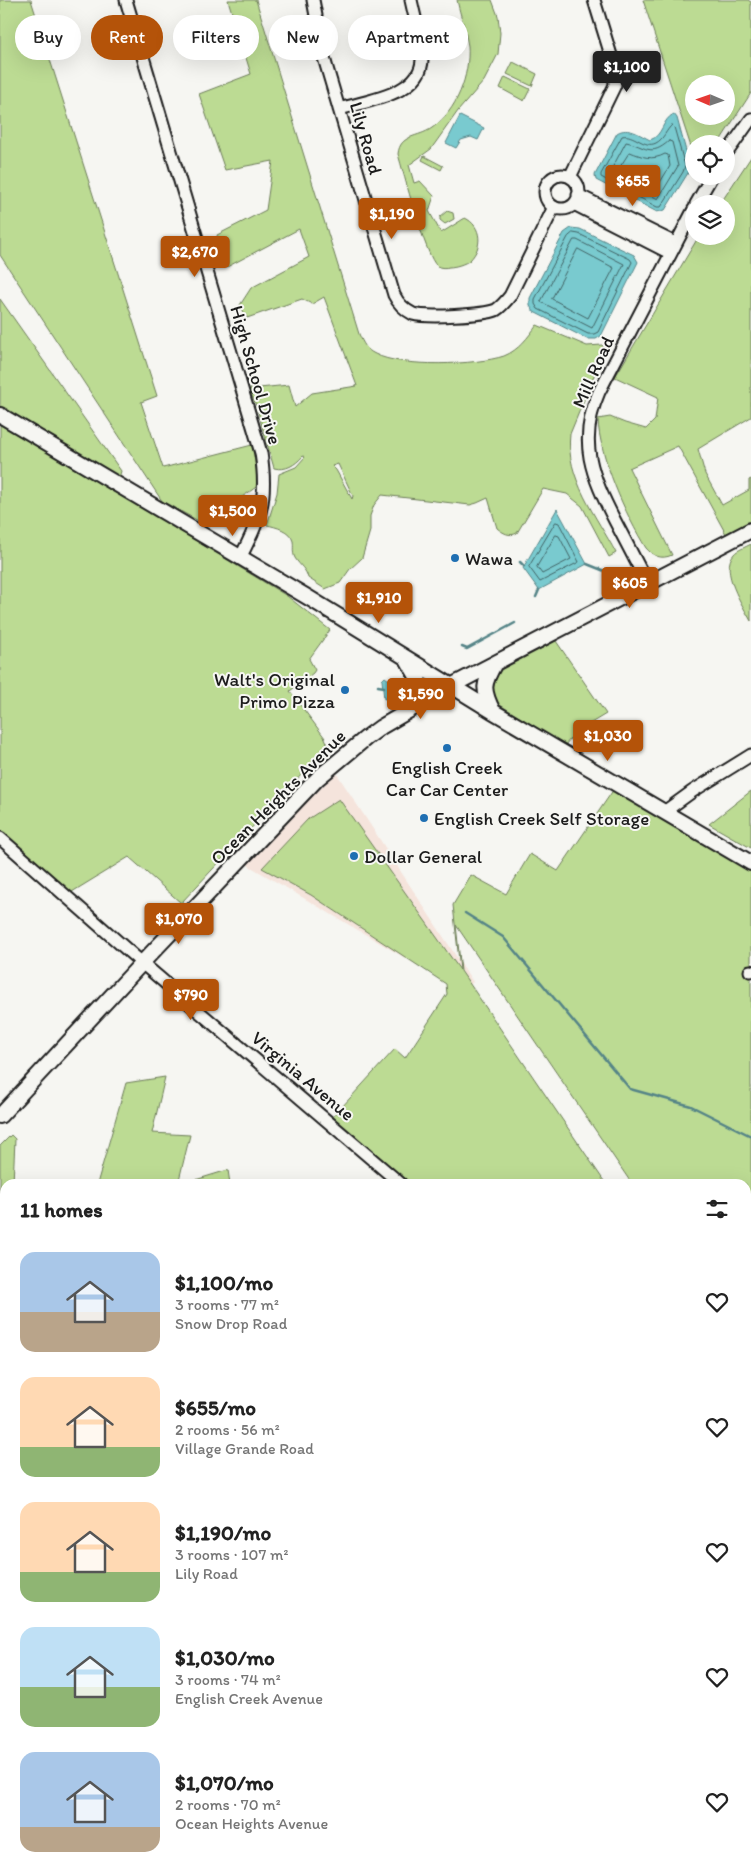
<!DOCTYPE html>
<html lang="en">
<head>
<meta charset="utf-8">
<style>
  body { margin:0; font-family:Itim,sans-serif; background:#f6f6f6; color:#222; height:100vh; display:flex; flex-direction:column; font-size:19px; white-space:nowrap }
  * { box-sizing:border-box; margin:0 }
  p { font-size:16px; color:#767676 }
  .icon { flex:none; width:28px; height:28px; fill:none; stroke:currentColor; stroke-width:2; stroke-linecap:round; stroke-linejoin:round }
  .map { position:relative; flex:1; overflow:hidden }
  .side { position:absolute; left:0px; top:1179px; width:751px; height:696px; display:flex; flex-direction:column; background:#fff; border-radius:15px 15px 0 0; box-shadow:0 5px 20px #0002 }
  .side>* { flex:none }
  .hud { position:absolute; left:15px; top:15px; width:500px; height:45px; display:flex; gap:10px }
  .needle { width:32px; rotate:272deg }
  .buttons { position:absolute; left:685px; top:75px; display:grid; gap:10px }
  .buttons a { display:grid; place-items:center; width:50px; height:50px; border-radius:50%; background:#fff; box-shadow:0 5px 20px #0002; font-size:25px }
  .price { position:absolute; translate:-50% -42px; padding:0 11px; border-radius:5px; background:#b45309; color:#fff; font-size:16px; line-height:32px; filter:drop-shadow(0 1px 2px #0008) }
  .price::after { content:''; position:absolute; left:50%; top:30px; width:15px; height:11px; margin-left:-8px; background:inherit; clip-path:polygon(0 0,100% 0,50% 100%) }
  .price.on { background:#222; color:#fff }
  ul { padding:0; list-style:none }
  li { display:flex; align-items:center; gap:15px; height:125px; padding:0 20px }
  li span { display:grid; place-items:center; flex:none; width:140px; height:100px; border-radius:15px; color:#555 }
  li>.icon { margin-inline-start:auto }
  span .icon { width:60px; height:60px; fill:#fffc; stroke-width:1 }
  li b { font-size:21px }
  h2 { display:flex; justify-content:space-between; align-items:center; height:60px; padding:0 20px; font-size:21px }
  .chip { padding:0 18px; border-radius:22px; background:#fff; box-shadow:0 5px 20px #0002; font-size:18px; line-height:45px }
  .chip.on { background:#b45309; color:#fff }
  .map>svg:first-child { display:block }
</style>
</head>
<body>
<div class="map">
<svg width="751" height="1874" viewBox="0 0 751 1874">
  <rect width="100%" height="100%" fill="#f6f6f2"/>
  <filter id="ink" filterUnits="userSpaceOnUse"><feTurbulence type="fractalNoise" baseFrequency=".02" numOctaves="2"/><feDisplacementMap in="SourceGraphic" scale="10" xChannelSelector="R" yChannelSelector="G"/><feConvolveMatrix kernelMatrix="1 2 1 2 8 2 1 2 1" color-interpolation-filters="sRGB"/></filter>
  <g filter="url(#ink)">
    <path fill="#f5e4dc" d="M337,774L473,982L463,992L246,864L328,781Z"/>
    <path fill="#bcdb93" stroke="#6c7c58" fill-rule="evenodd" d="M0,0H31L157,396L141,402L163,468L252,445L259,485L204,524L162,501L0,255Z
      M228,0H256L359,334C363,343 366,350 375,354C401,368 477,365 504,356C519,350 528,337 537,325L587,346L602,345L605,349L570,434C565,477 597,517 616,553L609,557L582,506L567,494L543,489L517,533C510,537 503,533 497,528L488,498L477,503L470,505L382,495L374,505L370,516V531L362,558L350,569L340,583L325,589L308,578C306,569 300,566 295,558C292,552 294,547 293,541C290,530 276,527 267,525L277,493L279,474L296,467L305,457L303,456C295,465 286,471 274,468L256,405L249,389L289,385L295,407L312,393L357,386L324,297L312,304L302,299L247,318L240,305L251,288L309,257L299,229L225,268L217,235L266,210L273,161L225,170L199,94L251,74ZM338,464L353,496L352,499L336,470L332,466Z
      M457,0H492L498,16L500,33L498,54L484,81L458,111L431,149L409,165L414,183L420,181L434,196L429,211L441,233L465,218C482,226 483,247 470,260C465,264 455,267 449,267C446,268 440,268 437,266C426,258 403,171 398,154C400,134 418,138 432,128C457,111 470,75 468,46C466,30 460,15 457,0Z
      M643,0H748L751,2V93L718,144H694V156ZM694,84H726V116H694Z
      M513,62L537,74L532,86L507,74Z
      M505,77L530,89L524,101L500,88Z
      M424,156L443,166L441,170L422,160Z
      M751,157V417L698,449L705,474L722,505L749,490V480L751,479V521L726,534L678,446L629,468L672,555C661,560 653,556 646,548C626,516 599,456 598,419L610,417L625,423L646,429L655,420L658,397L615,377L699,236H726V204H720Z
      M447,211L453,213L454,219L445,224L440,220V217Z
      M0,299L121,471L119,478L0,408Z
      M0,422L287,596L330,630L309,659L315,670L313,673L290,691L325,738L328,745L326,752L303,773L181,903L129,857L67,895L0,839Z
      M751,544V621C743,606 719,570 734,554C737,550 746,547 751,544Z
      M556,641L606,714L576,732L565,745L500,705L493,700L489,690L497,672Z
      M614,789L751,869V1359L746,1352V1184H632L456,925L461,971L606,1184H401L329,1121L395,1049L405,1058L447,994L446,984L311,895L262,868L308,819L339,799L460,970L453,905L471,875L506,894L530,854L558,871Z
      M751,791V848L709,824Z
      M165,1077L152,1133L190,1135L178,1184H97L126,1083Z
      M11,1135L15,1139L13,1184H5V1200L0,1198V1146Z
      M228,1170L230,1184H182Z
      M5,1282V1870H746V1391L751,1398V1874H0V1290Z"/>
    <path fill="#79cacf" stroke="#548487" d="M674,114L677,118L690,166L688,173L665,210L657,212L596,180L595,175L617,133C628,126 640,135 650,140C663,136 662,119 674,114Z
      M460,116L484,128L478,140L471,137L461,140L456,148L446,143Z
      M571,228L580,229L634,255L638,262L601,336L596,339H587L534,312L530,306V298L564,233Z
      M557,509L587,564L539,590L523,568Z
      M385,677L397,686L388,698L384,699L382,680Z"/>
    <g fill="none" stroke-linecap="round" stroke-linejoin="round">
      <path stroke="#416264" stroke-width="1" d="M672,125L674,127L685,166L683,172L661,207H657L601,177V174L622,136C634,133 644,149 656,143C664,139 666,130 672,125Z
        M669,141L672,142L678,166L658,199L609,174L626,142C646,146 650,158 669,141Z
        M630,152C643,157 652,161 665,154L668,155L670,166L656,189L620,172L619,169Z
        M573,233L579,234L630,259L632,262L598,332L594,334H588L538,309L535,304V299L568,237Z
        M574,240H577L624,264L592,328L541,302Z
        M578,249L614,268L588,318L552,299Z
        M556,522L559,523L579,562L540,582L529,567Z
        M556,535L559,536L571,559L542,574L537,567Z"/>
      <path stroke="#548487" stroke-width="2.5" d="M520,562L524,566
        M587,564L607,572
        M536,597L539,590
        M462,647L467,649L515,623
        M397,685L417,694
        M378,686L384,687
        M465,913L503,937L630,1089L691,1106L751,1136"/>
      <g stroke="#1c1c1c" stroke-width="15">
        <path id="minor" d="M126,0L261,453C268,499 261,518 240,558
          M313,0L324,58L394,295C398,303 405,310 413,314C426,318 484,315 496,310C502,306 506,301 510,296L554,207
          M339,109C366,101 423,94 422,58C421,39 415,19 411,0
          M726,154L751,119
          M545 192a17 17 0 1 1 34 0a17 17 0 1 1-34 0Z
          M570,177L615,85L614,65L594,0
          M578,195L675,243
          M574,204L670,253
          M696,204L712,176
          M647,583C637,563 626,542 615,521C592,476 577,442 599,392L694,209
          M664,812L693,791L751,755
          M0,838L142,963L401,1184
          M750,971H751
          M746,1486L751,1490"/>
      </g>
      <g stroke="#1c1c1c" stroke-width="18">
        <path id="major" d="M0,415L309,598L494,712L751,863
          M407,659C415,674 427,688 419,704
          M493,711C482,689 483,684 495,663
          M0,1116L142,963L318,778L366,738L381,727L451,686L751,530"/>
      </g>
      <use href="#minor" stroke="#f6f6f2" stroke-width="11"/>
      <use href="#major" stroke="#f6f6f2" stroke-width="14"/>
    </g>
  </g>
  <g fill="#1f6fb2" stroke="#f6f6f2" stroke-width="2">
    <circle cx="455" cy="558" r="5"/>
    <circle cx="345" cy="690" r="5"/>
    <circle cx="447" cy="748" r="5"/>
    <circle cx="424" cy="818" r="5"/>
    <circle cx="354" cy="856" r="5"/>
  </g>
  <g text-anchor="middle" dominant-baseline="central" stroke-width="4" stroke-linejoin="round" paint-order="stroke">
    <g font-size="19" fill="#1c1c1c" stroke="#f6f6f2">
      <text transform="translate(366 138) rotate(74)">Lily Road</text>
      <text transform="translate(593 372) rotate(-66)">Mill Road</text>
      <text transform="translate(256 375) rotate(74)">High School Drive</text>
      <text transform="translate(278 797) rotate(-45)">Ocean Heights Avenue</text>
      <text transform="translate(303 1076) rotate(40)">Virginia Avenue</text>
    </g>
    <g font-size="19" fill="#1c1c1c" stroke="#f6f6f2" text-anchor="start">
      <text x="465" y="558">Wawa</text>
      <text x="335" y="679" text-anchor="end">Walt's Original<tspan x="335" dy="22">Primo Pizza</tspan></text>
      <text x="447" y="767" text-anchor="middle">English Creek<tspan x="447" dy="22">Car Car Center</tspan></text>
      <text x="434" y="818">English Creek Self Storage</text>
      <text x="364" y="856">Dollar General</text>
    </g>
  </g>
</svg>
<div class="buttons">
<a><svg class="needle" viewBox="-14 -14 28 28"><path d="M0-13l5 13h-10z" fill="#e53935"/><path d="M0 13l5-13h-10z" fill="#767676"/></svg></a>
<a><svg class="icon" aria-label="locate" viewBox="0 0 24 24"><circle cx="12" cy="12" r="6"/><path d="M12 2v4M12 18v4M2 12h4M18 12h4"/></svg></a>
<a><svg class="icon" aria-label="layers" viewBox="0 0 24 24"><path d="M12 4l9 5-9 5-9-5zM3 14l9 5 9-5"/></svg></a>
</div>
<b class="price on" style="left:627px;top:93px">$1,100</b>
<b class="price" style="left:633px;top:207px">$655</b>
<b class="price" style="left:392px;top:240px">$1,190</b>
<b class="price" style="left:195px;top:278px">$2,670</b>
<b class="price" style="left:233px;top:537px">$1,500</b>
<b class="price" style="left:630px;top:609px">$605</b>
<b class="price" style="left:379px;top:624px">$1,910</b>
<b class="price" style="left:421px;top:720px">$1,590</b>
<b class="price" style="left:608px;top:762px">$1,030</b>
<b class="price" style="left:179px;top:945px">$1,070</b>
<b class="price" style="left:191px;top:1021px">$790</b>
<div class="hud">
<a class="chip">Buy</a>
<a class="chip on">Rent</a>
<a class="chip">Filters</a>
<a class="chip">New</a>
<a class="chip">Apartment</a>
</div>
<section class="side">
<h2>11 homes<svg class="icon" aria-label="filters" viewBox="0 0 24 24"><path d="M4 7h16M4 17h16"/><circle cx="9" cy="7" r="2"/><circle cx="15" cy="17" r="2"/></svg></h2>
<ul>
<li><span style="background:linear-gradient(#a9c7e8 60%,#b9a48a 0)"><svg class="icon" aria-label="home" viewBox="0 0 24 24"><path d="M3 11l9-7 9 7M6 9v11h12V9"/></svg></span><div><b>$1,100/mo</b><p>3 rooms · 77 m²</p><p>Snow Drop Road</p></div><svg class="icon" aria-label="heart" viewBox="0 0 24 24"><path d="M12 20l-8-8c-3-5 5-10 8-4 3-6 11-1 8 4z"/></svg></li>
<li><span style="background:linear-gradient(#ffd9b3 70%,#8fb573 0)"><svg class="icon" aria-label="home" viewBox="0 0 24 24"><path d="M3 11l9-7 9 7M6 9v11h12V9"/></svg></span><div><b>$655/mo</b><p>2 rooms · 56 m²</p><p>Village Grande Road</p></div><svg class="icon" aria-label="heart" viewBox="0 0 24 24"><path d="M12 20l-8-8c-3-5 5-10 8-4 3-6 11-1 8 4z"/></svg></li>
<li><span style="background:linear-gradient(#ffd9b3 70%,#8fb573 0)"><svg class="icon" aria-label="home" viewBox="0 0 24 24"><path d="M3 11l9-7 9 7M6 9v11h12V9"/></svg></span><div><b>$1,190/mo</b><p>3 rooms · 107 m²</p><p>Lily Road</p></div><svg class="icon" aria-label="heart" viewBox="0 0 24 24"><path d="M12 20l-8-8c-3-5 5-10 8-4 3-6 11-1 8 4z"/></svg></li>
<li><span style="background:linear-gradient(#bfe0f5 60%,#8fb573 0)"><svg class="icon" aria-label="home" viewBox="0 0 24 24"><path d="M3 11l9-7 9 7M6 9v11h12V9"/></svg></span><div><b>$1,030/mo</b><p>3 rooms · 74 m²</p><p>English Creek Avenue</p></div><svg class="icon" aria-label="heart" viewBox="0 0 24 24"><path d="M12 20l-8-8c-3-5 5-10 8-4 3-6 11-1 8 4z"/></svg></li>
<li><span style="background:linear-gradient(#a9c7e8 75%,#b9a48a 0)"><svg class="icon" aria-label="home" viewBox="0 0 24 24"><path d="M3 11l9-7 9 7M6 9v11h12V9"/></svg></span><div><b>$1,070/mo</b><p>2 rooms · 70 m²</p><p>Ocean Heights Avenue</p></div><svg class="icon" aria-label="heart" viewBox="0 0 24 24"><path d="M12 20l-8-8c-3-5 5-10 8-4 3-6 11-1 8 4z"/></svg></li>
</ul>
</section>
</div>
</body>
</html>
